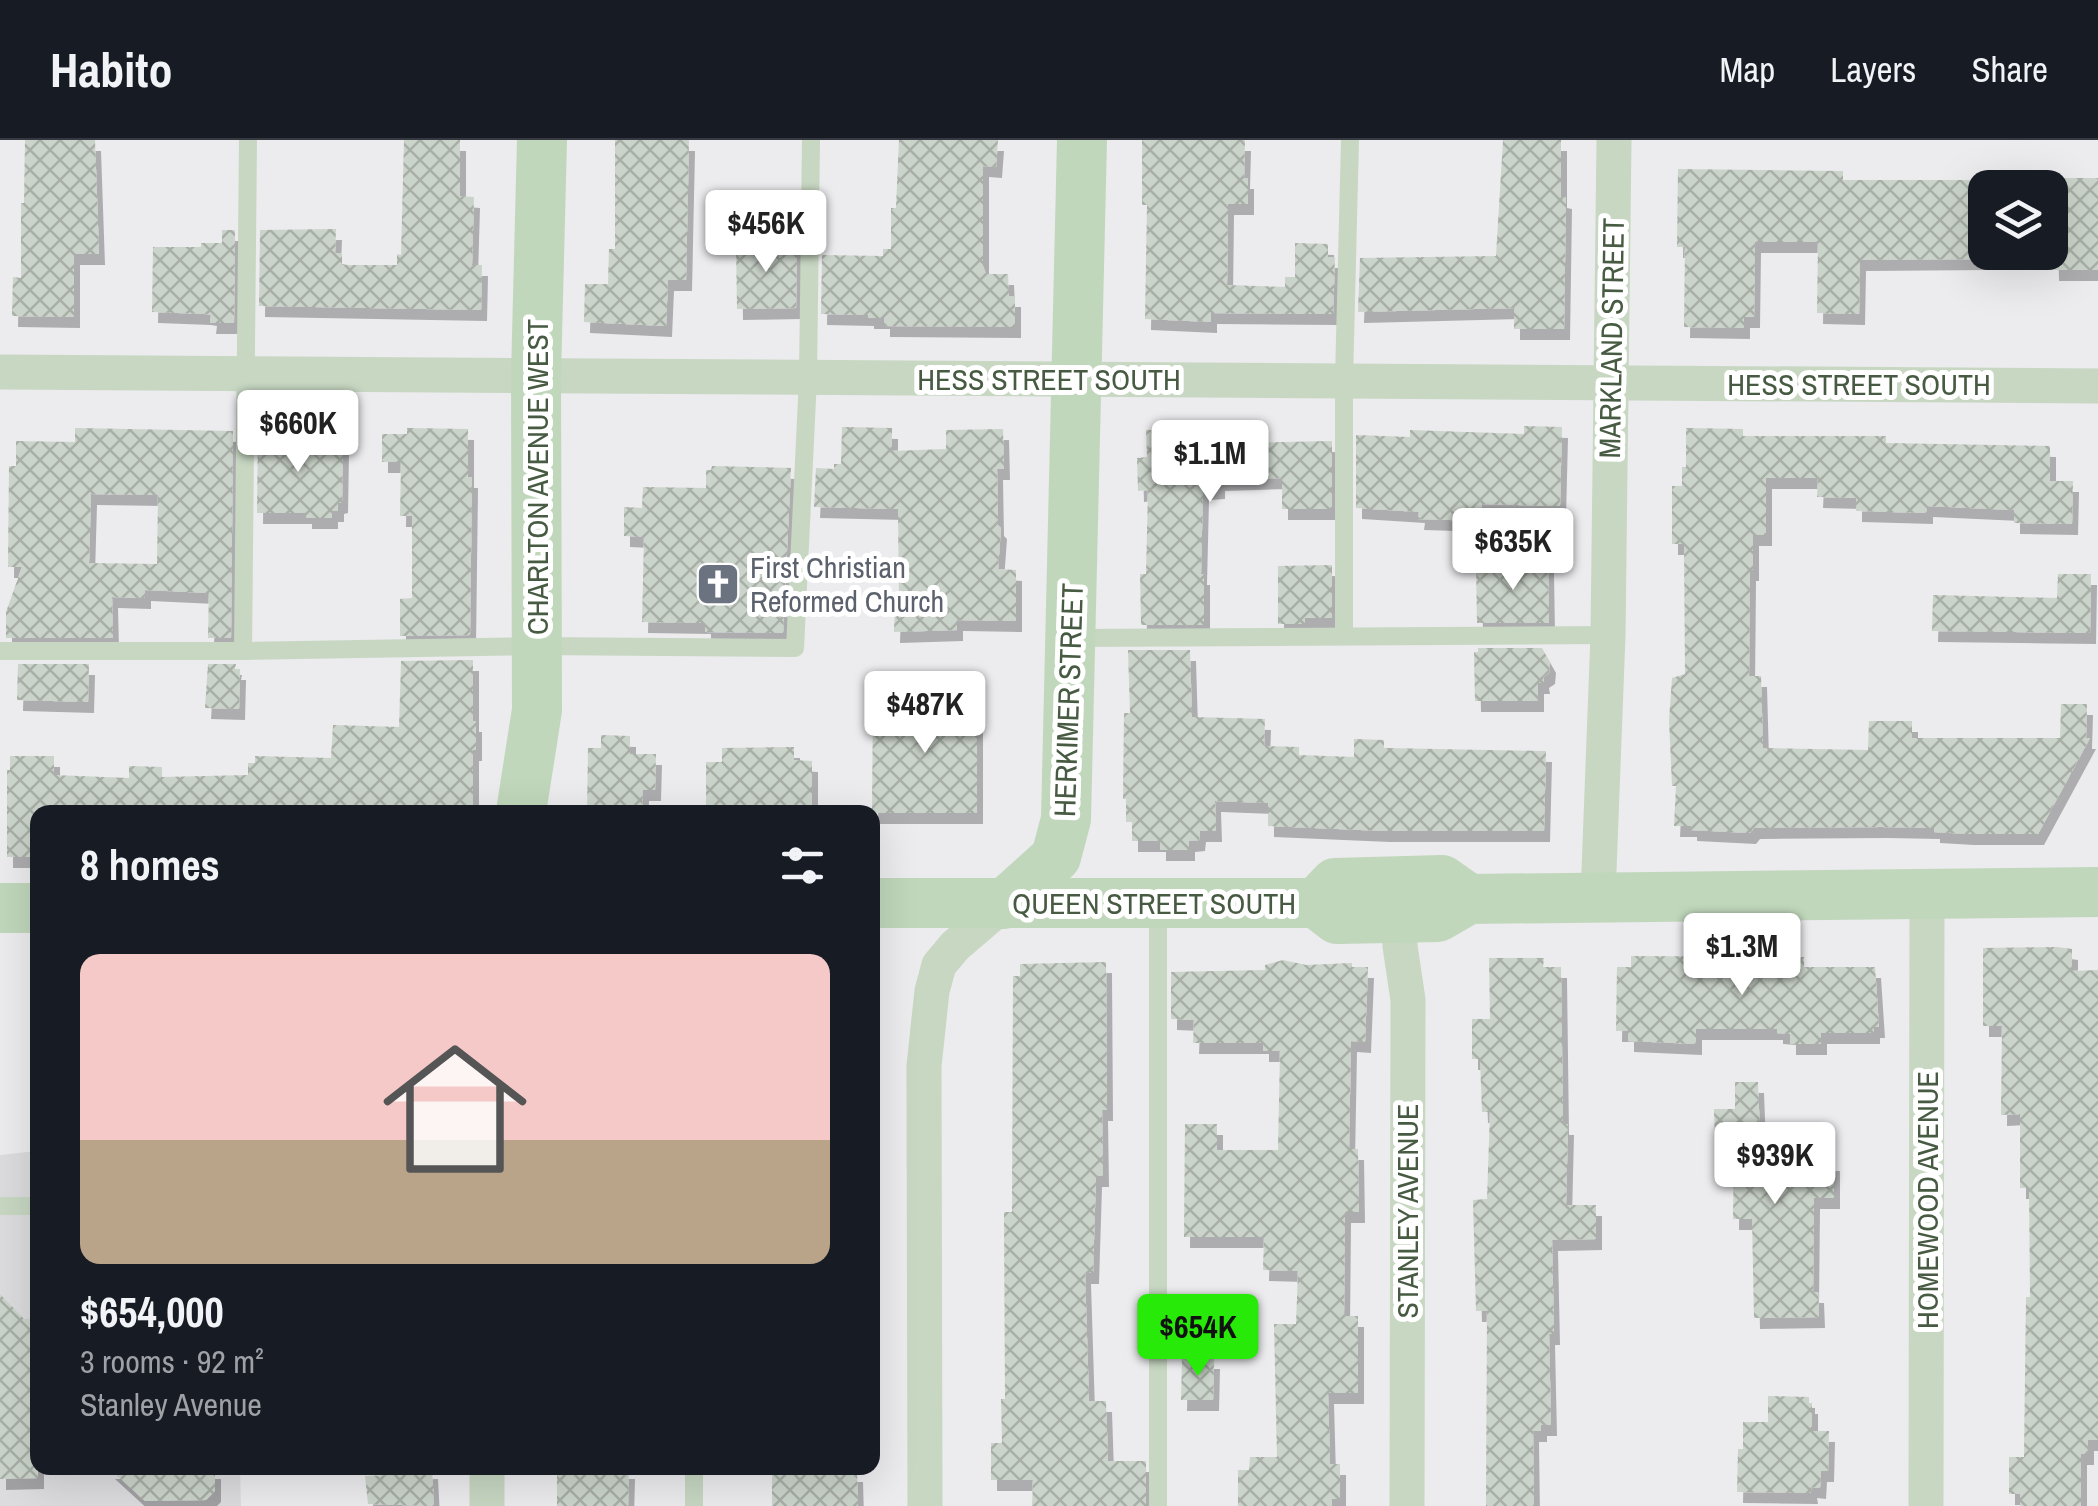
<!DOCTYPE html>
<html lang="en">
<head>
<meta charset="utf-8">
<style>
  body { margin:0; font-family:"Archivo Narrow",sans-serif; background:#242831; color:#f1f3f6; height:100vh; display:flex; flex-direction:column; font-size:38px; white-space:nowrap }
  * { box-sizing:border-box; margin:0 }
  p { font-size:32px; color:#9ea1a6 }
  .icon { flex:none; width:55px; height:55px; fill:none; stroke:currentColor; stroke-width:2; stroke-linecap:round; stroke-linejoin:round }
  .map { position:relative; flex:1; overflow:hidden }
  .details { position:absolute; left:30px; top:665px; width:850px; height:670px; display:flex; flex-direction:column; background:#171b24; border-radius:20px; box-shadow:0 10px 40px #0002 }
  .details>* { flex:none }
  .fabs { position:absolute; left:1968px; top:30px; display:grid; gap:20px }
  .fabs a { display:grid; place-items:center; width:100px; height:100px; border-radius:20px; background:#171b24; box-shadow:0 10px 40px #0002; font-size:50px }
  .price { position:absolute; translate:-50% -85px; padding:0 22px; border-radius:10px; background:#fff; color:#222; font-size:32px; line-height:65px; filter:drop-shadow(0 2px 5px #0008) }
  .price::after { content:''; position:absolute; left:50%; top:60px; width:30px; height:22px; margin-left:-15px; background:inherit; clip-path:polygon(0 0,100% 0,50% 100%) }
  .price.on { background:#28ea09; color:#111 }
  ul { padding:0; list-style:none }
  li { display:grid; align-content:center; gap:20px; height:530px; padding:0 50px }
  li span { display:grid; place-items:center; height:310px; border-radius:20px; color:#555 }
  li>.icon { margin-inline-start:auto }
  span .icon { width:180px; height:180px; fill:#fffc; stroke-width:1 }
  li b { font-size:42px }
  h2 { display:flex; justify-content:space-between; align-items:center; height:120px; padding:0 50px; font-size:42px }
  header { display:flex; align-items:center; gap:60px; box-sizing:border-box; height:140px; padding:0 50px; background:#171b24; border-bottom:2px solid #363941 }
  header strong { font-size:48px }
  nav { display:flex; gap:55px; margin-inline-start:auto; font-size:35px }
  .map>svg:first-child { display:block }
</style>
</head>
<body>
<header>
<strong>Habito</strong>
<nav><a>Map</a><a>Layers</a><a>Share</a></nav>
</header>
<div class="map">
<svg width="2098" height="1366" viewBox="0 0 2098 1366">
  <defs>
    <pattern id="building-cross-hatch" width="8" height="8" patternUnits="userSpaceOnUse" patternTransform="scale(2.5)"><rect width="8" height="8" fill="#cbd4ca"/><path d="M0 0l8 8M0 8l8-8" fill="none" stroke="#a7afa6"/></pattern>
    <filter id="shadow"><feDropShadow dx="6" dy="11" stdDeviation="0" flood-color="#0004"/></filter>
  </defs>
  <rect width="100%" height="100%" fill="#ecebee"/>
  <path fill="#dcdcdf" d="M37,1011L38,1328H240L241,1366H0V1015Z"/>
  <path fill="url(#building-cross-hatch)" fill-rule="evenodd" filter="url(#shadow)" d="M25,0H95L99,114H74V177L12,176L13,137L21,138V63H24Z
    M404,0H460V56L474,57L472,125H482L481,170L259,166L260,90L336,89L335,113L342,114V125H397V114L401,115Z
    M615,0H689L686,140H668L666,186L584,182L585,144H608L609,109H615Z
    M899,0H998L996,27L983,26V126L986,134H1008L1009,156H1015V187L884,186V178H868V175L821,174L822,115L883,116V109H891V68H896Z
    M1142,0H1245L1244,38H1248V64H1228L1227,145L1285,147V137H1295V103L1328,104V117H1335L1333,174L1211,173V182L1145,179L1147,65H1142Z
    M1503,0H1561V57L1566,58L1564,189H1514V168L1358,172L1360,118L1496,116Z
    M1678,29L1843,31V40H1985V119L1860,120L1859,174L1817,173L1818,102H1755L1754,177H1744V188L1684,187L1685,107H1677Z
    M2051,38H2098V130H2053Z
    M222,90H235L234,183H210L211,175L205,174L152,172L153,107H201V103H222Z
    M791,102L797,104L796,168L737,169L736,103Z
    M1524,286L1562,287L1560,366L1482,364V381L1418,379L1419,372L1356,368V295L1410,297V290L1524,294Z
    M842,287L892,288V311L946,309V290L1003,289L1004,329H997L998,385L1001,388L998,429L1016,430V481L957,480V490L894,492L895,462H899L898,369L814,367L816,328L834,329V324H841Z
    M1236,287V303L1332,301V369H1282V338L1219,340V348L1203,349L1201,434H1204V485H1141L1140,434H1146L1148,350L1138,351L1137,318L1147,317L1146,290Z
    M75,288L233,291L231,498H208L209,453L145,450V458L112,457L113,498H6V472L22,427H8L9,326H16V301L75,302ZM91,354L158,355L157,424L89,423Z
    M258,288L296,289V301L343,302L342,362L338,363V371H332V378H306V373H257Z
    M407,288L468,289V337H472L470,495L400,496V459L412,458V376H400L401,322H382V294H407Z
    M1686,288L1743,289V296H1886V303L2050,306V341H2073L2072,384L2014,383V370L1927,366V373L1856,371V358L1817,357L1818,338H1766V395H1753V430H1750L1749,536H1761L1763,608L1868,610L1869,581H1912V598H2060L2061,564H2087L2086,598H2090L2038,694H1968L1934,692V688L1882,687L1754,688L1750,693L1691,690V686H1674L1676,646H1672L1669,580L1672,538L1685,534L1684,404H1672V346H1682V327H1686Z
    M712,326L791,328L783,493L705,492V483L642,482L644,397L624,396V367L642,368L643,347L706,348V330H711Z
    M1548,422L1549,483H1477L1476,423Z
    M1332,425V478H1305V484H1278V426Z
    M2058,434H2091L2090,493L1932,491L1933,455L2057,458Z
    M1478,508H1542L1550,522L1549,533L1543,537L1544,543H1538V561H1475L1474,512H1478Z
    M1128,510H1190L1192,577L1265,579L1264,606L1299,607V615L1354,617V599L1384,600V608L1546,611L1544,691H1384L1268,686V663L1215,661L1216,691H1200L1199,700L1189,701V710H1160V701H1132V682H1126V659H1123L1124,573H1130Z
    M473,520V581H476V610H473V672H38V717H7V630H10V616H54V635L129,638V626L162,627V637L248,635V623H255V616L331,618L333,585L399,587L401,521Z
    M18,524H89L88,562L17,560Z
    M208,524H236L235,529H240L239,569L205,568Z
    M873,559H977V673H872Z
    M601,595L630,596V614H656L655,650H643L642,672H587L588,608H601Z
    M794,607V620L812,621V672H706V622H722V608Z
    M2057,807L2072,809V831L2098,830V1300H2088V1314H2081V1366H2020V1354H2009V1317H2024L2026,1157H2030L2029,1048H2020V974L2001,975L2002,886H1983V808Z
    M1631,816L1804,817V827H1875L1879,887H1874V893H1821V904H1790V894L1777,893V889H1696V904L1628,901V891H1616L1617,827H1631Z
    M1489,818H1544L1543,827H1561L1563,984H1568L1566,1065H1596V1099L1552,1100L1554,1194H1549L1551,1285H1541V1291H1533L1534,1366H1486L1487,1171H1476L1473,1060L1487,1059L1490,972H1482L1480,919H1472V879H1490Z
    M1283,820L1306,825L1352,823V827H1368L1365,902L1351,901L1349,1009H1358L1359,1072H1345L1344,1176H1358V1253H1328L1330,1324H1340V1359H1332V1366H1238V1330H1249L1250,1317H1277L1274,1184H1296L1298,1131L1263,1130L1264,1097H1184L1185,984H1217V1010H1278L1280,911H1263V903H1193L1194,880L1171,879V832L1265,830V825Z
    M1106,822L1107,970H1102L1103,1036H1096L1093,1133H1085L1089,1261H1106L1108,1321H1146V1366H1032L1033,1340H991V1303H1002L1001,1259H1005L1004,1072H1012L1013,836H1020V824Z
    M1735,942H1758L1760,995L1779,994L1798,1014V1020H1834V1058H1814L1813,1152H1818L1819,1177L1754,1178L1752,1079H1733L1734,1005H1715L1714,969H1735Z
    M0,1154L24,1179L38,1178V1338L0,1339Z
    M1182,1218H1214L1213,1260H1181Z
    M1768,1256L1809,1257V1263H1812V1291H1829L1828,1331H1821L1820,1348L1811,1347L1812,1353L1737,1352L1738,1309H1743V1282H1768Z
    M109,1328H215V1351L206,1360L145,1361Z
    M432,1328L434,1366L368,1364L365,1336L387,1335V1330Z
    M557,1328H629L628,1366H557Z
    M772,1331H857L858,1366H772Z"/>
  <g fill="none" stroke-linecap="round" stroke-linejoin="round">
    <path stroke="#c7d7c2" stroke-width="18" d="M248,0L243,511L536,506L795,508L808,238L811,0
      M1344,496V240L1350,0
      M1073,498L1608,495
      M0,511H243
      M1158,767V1366
      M0,1066H38
      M694,1366V1328"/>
    <path stroke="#c7d7c2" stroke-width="35" d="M0,232L2098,246
      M1598,757L1608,495L1614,0
      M1400,778V806L1408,860L1407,1366
      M487,1328V1366
      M925,1366L924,926L932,851L939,825L955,806L1004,764
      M1926,1366L1927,754"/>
    <path stroke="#c0d7bb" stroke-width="50" d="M521,672L537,570L536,236L542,0
      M872,763H1316L1337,779L1438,777L1469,759L2098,752
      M1316,763L1335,743L1442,740L1469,759
      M1004,764L1056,717L1066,679L1082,0
      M0,768H38"/>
  </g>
  <defs>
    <g id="church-square" transform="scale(2.25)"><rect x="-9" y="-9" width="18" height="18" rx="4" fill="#6b7280" stroke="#fff"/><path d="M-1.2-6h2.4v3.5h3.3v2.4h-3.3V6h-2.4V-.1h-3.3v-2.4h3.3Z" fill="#fff"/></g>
  </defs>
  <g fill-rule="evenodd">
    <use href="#church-square" x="718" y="444"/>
  </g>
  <g text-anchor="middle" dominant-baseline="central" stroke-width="10" stroke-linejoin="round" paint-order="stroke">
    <g font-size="30" fill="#475a42" stroke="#fff">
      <text transform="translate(1611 198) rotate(-89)">MARKLAND STREET</text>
      <text x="1049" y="239">HESS STREET SOUTH</text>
      <text x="1859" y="244">HESS STREET SOUTH</text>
      <text transform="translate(537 337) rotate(-90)">CHARLTON AVENUE WEST</text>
      <text transform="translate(1068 560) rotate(-88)">HERKIMER STREET</text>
      <text x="1154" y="763">QUEEN STREET SOUTH</text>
      <text transform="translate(1927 1060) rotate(-90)">HOMEWOOD AVENUE</text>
      <text transform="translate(1407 1071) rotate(-90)">STANLEY AVENUE</text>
    </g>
    <g font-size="30" fill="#5b616d" stroke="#fff" text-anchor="start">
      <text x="750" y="427">First Christian<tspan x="750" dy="34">Reformed Church</tspan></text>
    </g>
  </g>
</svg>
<div class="fabs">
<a><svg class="icon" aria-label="layers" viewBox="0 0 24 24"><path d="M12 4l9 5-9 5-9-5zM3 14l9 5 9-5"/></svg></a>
</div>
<b class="price" style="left:766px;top:135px">$456K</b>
<b class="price" style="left:298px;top:335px">$660K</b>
<b class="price" style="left:1210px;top:365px">$1.1M</b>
<b class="price" style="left:1513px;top:453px">$635K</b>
<b class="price" style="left:925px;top:616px">$487K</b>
<b class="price" style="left:1742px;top:858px">$1.3M</b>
<b class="price" style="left:1775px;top:1067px">$939K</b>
<b class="price on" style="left:1198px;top:1239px">$654K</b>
<section class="details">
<h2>8 homes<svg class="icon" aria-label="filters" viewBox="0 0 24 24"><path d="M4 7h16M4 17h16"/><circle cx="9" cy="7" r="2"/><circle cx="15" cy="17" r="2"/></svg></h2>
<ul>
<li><span style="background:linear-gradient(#f6c9c9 60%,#b9a48a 0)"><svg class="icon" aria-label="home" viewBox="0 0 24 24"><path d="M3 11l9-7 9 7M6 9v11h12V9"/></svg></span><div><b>$654,000</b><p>3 rooms · 92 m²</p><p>Stanley Avenue</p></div></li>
</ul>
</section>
</div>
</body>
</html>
